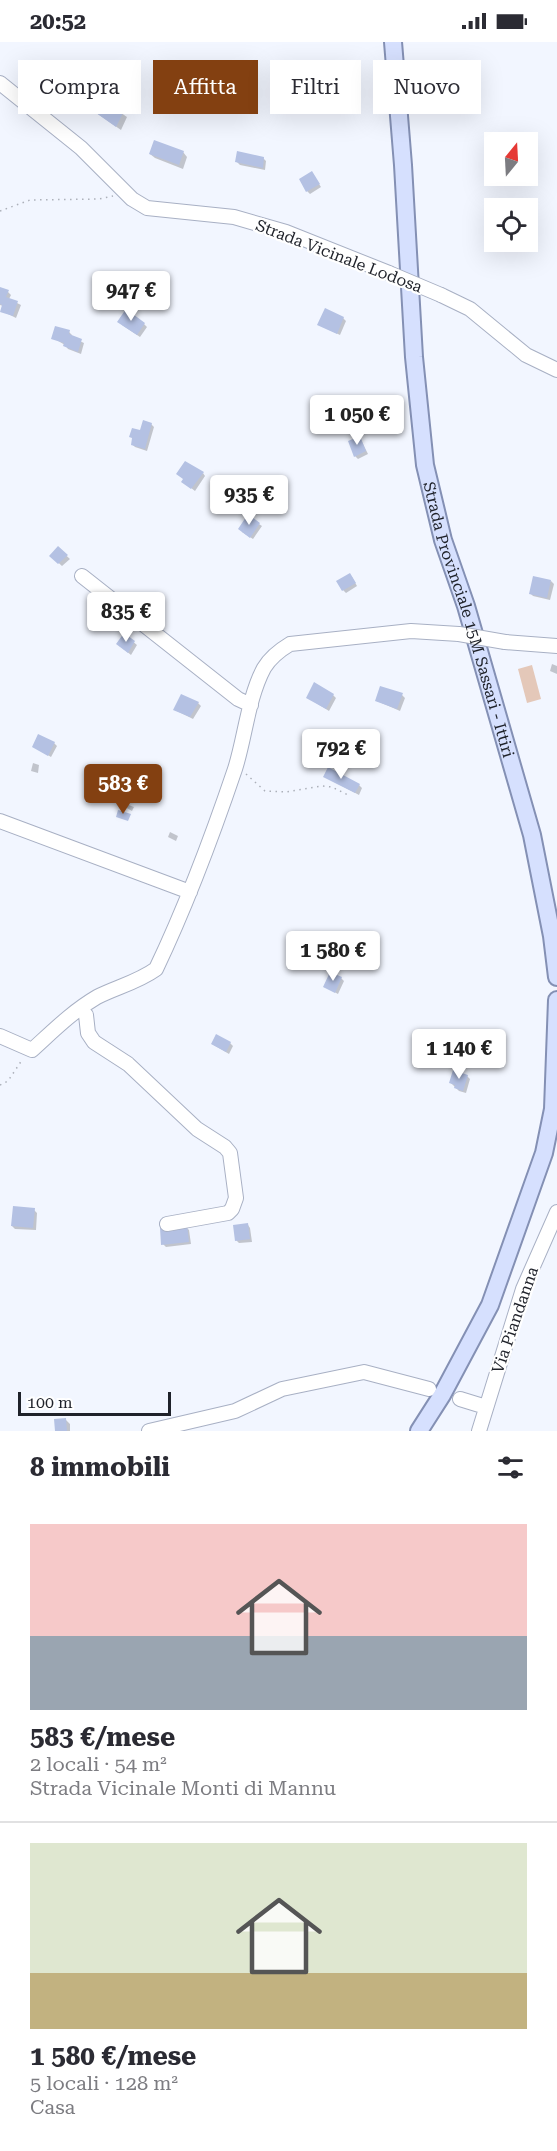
<!DOCTYPE html>
<html lang="it">
<head>
<meta charset="utf-8">
<style>
  body { margin:0; font-family:"Roboto Serif",serif; background:#f2f2f3; color:#2b2b33; height:100vh; display:flex; flex-direction:column; font-size:22px; white-space:nowrap }
  * { box-sizing:border-box; margin:0 }
  p { font-size:20px; color:#7c7c81 }
  .icon { flex:none; width:33px; height:33px; fill:none; stroke:currentColor; stroke-width:2; stroke-linecap:round; stroke-linejoin:round }
  .map { position:relative; height:1389px; overflow:hidden }
  .sheet { display:flex; flex-direction:column; background:#fff; flex:1 }
  .sheet>* { flex:none }
  .banner { position:absolute; left:18px; top:18px; width:522px; height:54px; display:flex; gap:12px }
  .needle { width:39px; rotate:18deg }
  .buttons { position:absolute; left:484px; top:90px; display:grid; gap:12px }
  .buttons a { display:grid; place-items:center; width:54px; height:54px; border-radius:0px; background:#fff; box-shadow:0 6px 24px #0002; font-size:30px }
  .scale { position:absolute; left:18px; bottom:15px; width:153px; box-sizing:border-box; padding-left:6px; border:3px solid #1f222a; border-top:0; font-size:16px; line-height:21px; white-space:nowrap; color:#1f222a; -webkit-text-stroke:4px #fff; paint-order:stroke }
  .price { position:absolute; translate:-50% -51px; padding:0 14px; border-radius:6px; background:#fff; color:#222; font-size:20px; line-height:39px; filter:drop-shadow(0 2px 3px #0008) }
  .price::after { content:''; position:absolute; left:50%; top:36px; width:18px; height:14px; margin-left:-9px; background:inherit; clip-path:polygon(0 0,100% 0,50% 100%) }
  .price.current { background:#834011; color:#fff }
  ul { padding:0; list-style:none }
  li { display:grid; align-content:center; gap:12px; height:318px; padding:0 30px }
  li+li { border-top:2px solid #e1e1e2 }
  li span { display:grid; place-items:center; height:186px; border-radius:0px; color:#555 }
  li>.icon { margin-inline-start:auto }
  span .icon { width:108px; height:108px; fill:#fffc; stroke-width:1 }
  li b { font-size:26px }
  h2 { display:flex; justify-content:space-between; align-items:center; height:72px; padding:0 30px; font-size:26px }
  .tag { padding:0 21px; border-radius:0px; background:#fff; box-shadow:0 6px 24px #0002; font-size:21px; line-height:54px }
  .tag.current { background:#834011; color:#fff }
  .status { display:flex; justify-content:space-between; align-items:center; height:42px; padding:0 30px; background:#fff; direction:ltr }
  .status svg { height:16px; fill:currentColor }
  .map>svg:first-child { display:block }
</style>
</head>
<body>
<div class="status"><b>20:52</b><svg viewBox="0 0 49 12"><path d="M0 12V9h3v3zM5 12V6h3v6zM10 12V3h3v9zM15 12V0h3v12zM26 1h20v11H26zM47 4h2v5h-2z"/></svg></div>
<div class="map">
<svg width="557" height="1389" viewBox="0 0 557 1389">
  <rect width="100%" height="100%" fill="#f2f6ff"/>
  <path fill="#e4c8b9" d="M532,623L541,657L527,661L518,627Z"/>
  <path fill="#0003" d="M109,55L114,60L111,64L127,75L121,88L95,70Z
    M183,110L187,115L183,127L155,116L150,112Z
    M263,116L266,119L265,128L240,123L237,120Z
    M312,131L321,145L310,152L307,149Z
    M0,247L8,250L11,253L9,257L21,263L16,276L2,269L3,264L0,263Z
    M343,276L346,279L340,293L319,283Z
    M144,282L147,285L140,295L122,283Z
    M69,290L72,293L71,295L84,301L81,312L68,307L65,303L53,296Z
    M151,382L154,385L147,409L135,405L132,402L134,397Z
    M360,396L368,412L358,417L355,414Z
    M203,431L205,434L195,449L186,442Z
    M259,482L262,484L253,497L242,490Z
    M58,506L70,517L62,524L51,514Z
    M352,535L357,544L346,551L343,548Z
    M551,539L554,542L550,558L533,554L531,552Z
    M125,593L137,603L131,613L121,605Z
    M552,622L557,624V632L550,629Z
    M333,653L336,656L329,669L308,656Z
    M402,653L405,656L400,669L377,659Z
    M198,661L201,664L193,677L175,668Z
    M54,701L57,704L51,715L34,705Z
    M33,721L39,723L38,731L31,729Z
    M325,735L359,743L362,746L359,753Z
    M126,762L134,765L132,769L125,765Z
    M170,790L178,794L176,799L168,795Z
    M341,936L344,939L338,952L325,945Z
    M230,1001L233,1004L229,1012L212,1002Z
    M467,1034L470,1037L466,1051L459,1049L451,1041Z
    M34,1168L37,1171L36,1188L15,1187L12,1184Z
    M248,1183L250,1186L252,1200L239,1201L236,1198Z
    M186,1185L189,1188L191,1202L166,1205L163,1202Z
    M65,1377L70,1382V1389H57Z"/>
  <path fill="#b4c1e3" d="M98,47L110,54L107,59L124,69L116,85L89,66Z
    M154,98L184,109L179,123L149,112Z
    M237,109L264,115L263,126L235,120Z
    M312,129L320,142L306,150L299,137Z
    M0,245L9,248L6,255L18,259L13,274L0,270L2,263L0,262Z
    M325,266L344,275L337,292L317,283Z
    M126,267L145,281L137,293L117,280Z
    M55,284L70,288L69,292L82,297L78,310L63,304L64,301L51,297Z
    M143,378L152,381L145,407L131,403L132,396L129,395L132,386L140,388Z
    M360,394L366,409L354,415L348,399Z
    M185,419L204,430L191,447L181,440L183,437L176,432Z
    M248,472L260,481L250,496L238,487Z
    M58,504L68,513L58,522L49,514Z
    M350,531L356,541L342,549L336,539Z
    M533,534L551,538L547,556L529,552Z
    M124,591L135,599L128,611L116,602Z
    M314,640L334,652L326,667L306,656Z
    M380,644L403,651L397,667L375,659Z
    M181,652L199,660L190,675L173,668Z
    M38,692L55,700L48,714L32,705Z
    M328,725L360,742L355,751L323,735Z
    M118,768L131,772L128,779L116,775Z
    M330,930L342,935L335,951L323,945Z
    M216,992L231,1000L226,1010L211,1002Z
    M453,1028L468,1033L463,1049L454,1046L455,1043L449,1041Z
    M13,1164L35,1166L33,1186L11,1184Z
    M248,1181L250,1197L235,1199L233,1183Z
    M187,1183L189,1200L161,1203L160,1186Z
    M66,1376L67,1389H55L54,1377Z"/>
  <g fill="none" stroke-linecap="round" stroke-linejoin="round">
    <g stroke="#a8b0c4" stroke-width="16">
      <path id="minor" d="M0,41L81,106L132,157L147,166L234,175L286,190L389,231
        M441,253L470,267L526,313L557,328
        M82,534L238,657L251,663
        M505,600L557,604
        M0,779L190,850
        M86,973L88,991L94,1000L128,1022L197,1087L225,1105L230,1111L236,1156L232,1167L228,1171L167,1182
        M0,994L32,1008C53,989 73,969 97,955C117,945 138,940 156,927C187,862 212,795 235,727C245,696 248,656 264,626C270,616 280,608 290,602L411,589L459,592
        M460,1357L486,1365
        M149,1389L235,1369L282,1347L364,1330L429,1347
        M479,1389L523,1247L557,1170"/>
    </g>
    <g stroke="#8490b4" stroke-width="20">
      <g id="major">
        <path id="s1" d="M393,0L403,123L414,315L425,423L443,498L466,564L532,793L552,894L557,935"/>
        <path d="M419,1389L442,1353L490,1263L544,1111L553,1067L557,958"/>
      </g>
    </g>
    <path stroke="#acb0b9" stroke-width="1.5" stroke-dasharray="1.5 4.5" stroke-linecap="butt" d="M0,169L30,158L99,157L113,154
      M246,732L265,749L286,750L322,744L332,745L350,754
      M0,1043L8,1039L22,1018"/>
    <use href="#minor" stroke="#fff" stroke-width="14"/>
    <use href="#major" stroke="#d6e0fe" stroke-width="16"/>
    <g stroke="#a8b0c4" stroke-width="16" stroke-linecap="butt">
      <path id="minor-bridge" d="M389,231L441,253
        M459,592L505,600"/>
    </g>
    <use href="#minor-bridge" stroke="#fff" stroke-width="14"/>
  </g>
  <g text-anchor="middle" dominant-baseline="central" stroke-width="4.5" stroke-linejoin="round" paint-order="stroke">
    <g font-size="16" fill="#1f222a" stroke="#fff">
      <text transform="translate(339 214) rotate(21)">Strada Vicinale Lodosa</text>
      <text stroke="none"><textPath href="#s1" startOffset="585">Strada Provinciale 15M Sassari - Ittiri</textPath></text>
      <text transform="translate(515 1278) rotate(-71)">Via Piandanna</text>
    </g>
  </g>
</svg>
<div class="buttons">
<a><svg class="needle" viewBox="-14 -14 28 28"><path d="M0-13l5 13h-10z" fill="#e53935"/><path d="M0 13l5-13h-10z" fill="#7c7c81"/></svg></a>
<a><svg class="icon" aria-label="locate" viewBox="0 0 24 24"><circle cx="12" cy="12" r="6"/><path d="M12 2v4M12 18v4M2 12h4M18 12h4"/></svg></a>
</div>
<div class="scale">100 m</div>
<b class="price" style="left:131px;top:280px">947 €</b>
<b class="price" style="left:357px;top:404px">1 050 €</b>
<b class="price" style="left:249px;top:484px">935 €</b>
<b class="price" style="left:126px;top:601px">835 €</b>
<b class="price" style="left:341px;top:738px">792 €</b>
<b class="price current" style="left:123px;top:773px">583 €</b>
<b class="price" style="left:333px;top:940px">1 580 €</b>
<b class="price" style="left:459px;top:1038px">1 140 €</b>
<div class="banner">
<a class="tag">Compra</a>
<a class="tag current">Affitta</a>
<a class="tag">Filtri</a>
<a class="tag">Nuovo</a>
</div>
</div>
<section class="sheet">
<h2>8 immobili<svg class="icon" aria-label="filters" viewBox="0 0 24 24"><path d="M4 7h16M4 17h16"/><circle cx="9" cy="7" r="2"/><circle cx="15" cy="17" r="2"/></svg></h2>
<ul>
<li><span style="background:linear-gradient(#f6c9c9 60%,#9aa5b1 0)"><svg class="icon" aria-label="home" viewBox="0 0 24 24"><path d="M3 11l9-7 9 7M6 9v11h12V9"/></svg></span><div><b>583 €/mese</b><p>2 locali · 54 m²</p><p>Strada Vicinale Monti di Mannu</p></div></li>
<li><span style="background:linear-gradient(#dfe7d0 70%,#c2b280 0)"><svg class="icon" aria-label="home" viewBox="0 0 24 24"><path d="M3 11l9-7 9 7M6 9v11h12V9"/></svg></span><div><b>1 580 €/mese</b><p>5 locali · 128 m²</p><p>Casa</p></div></li>
</ul>
</section>
</body>
</html>
